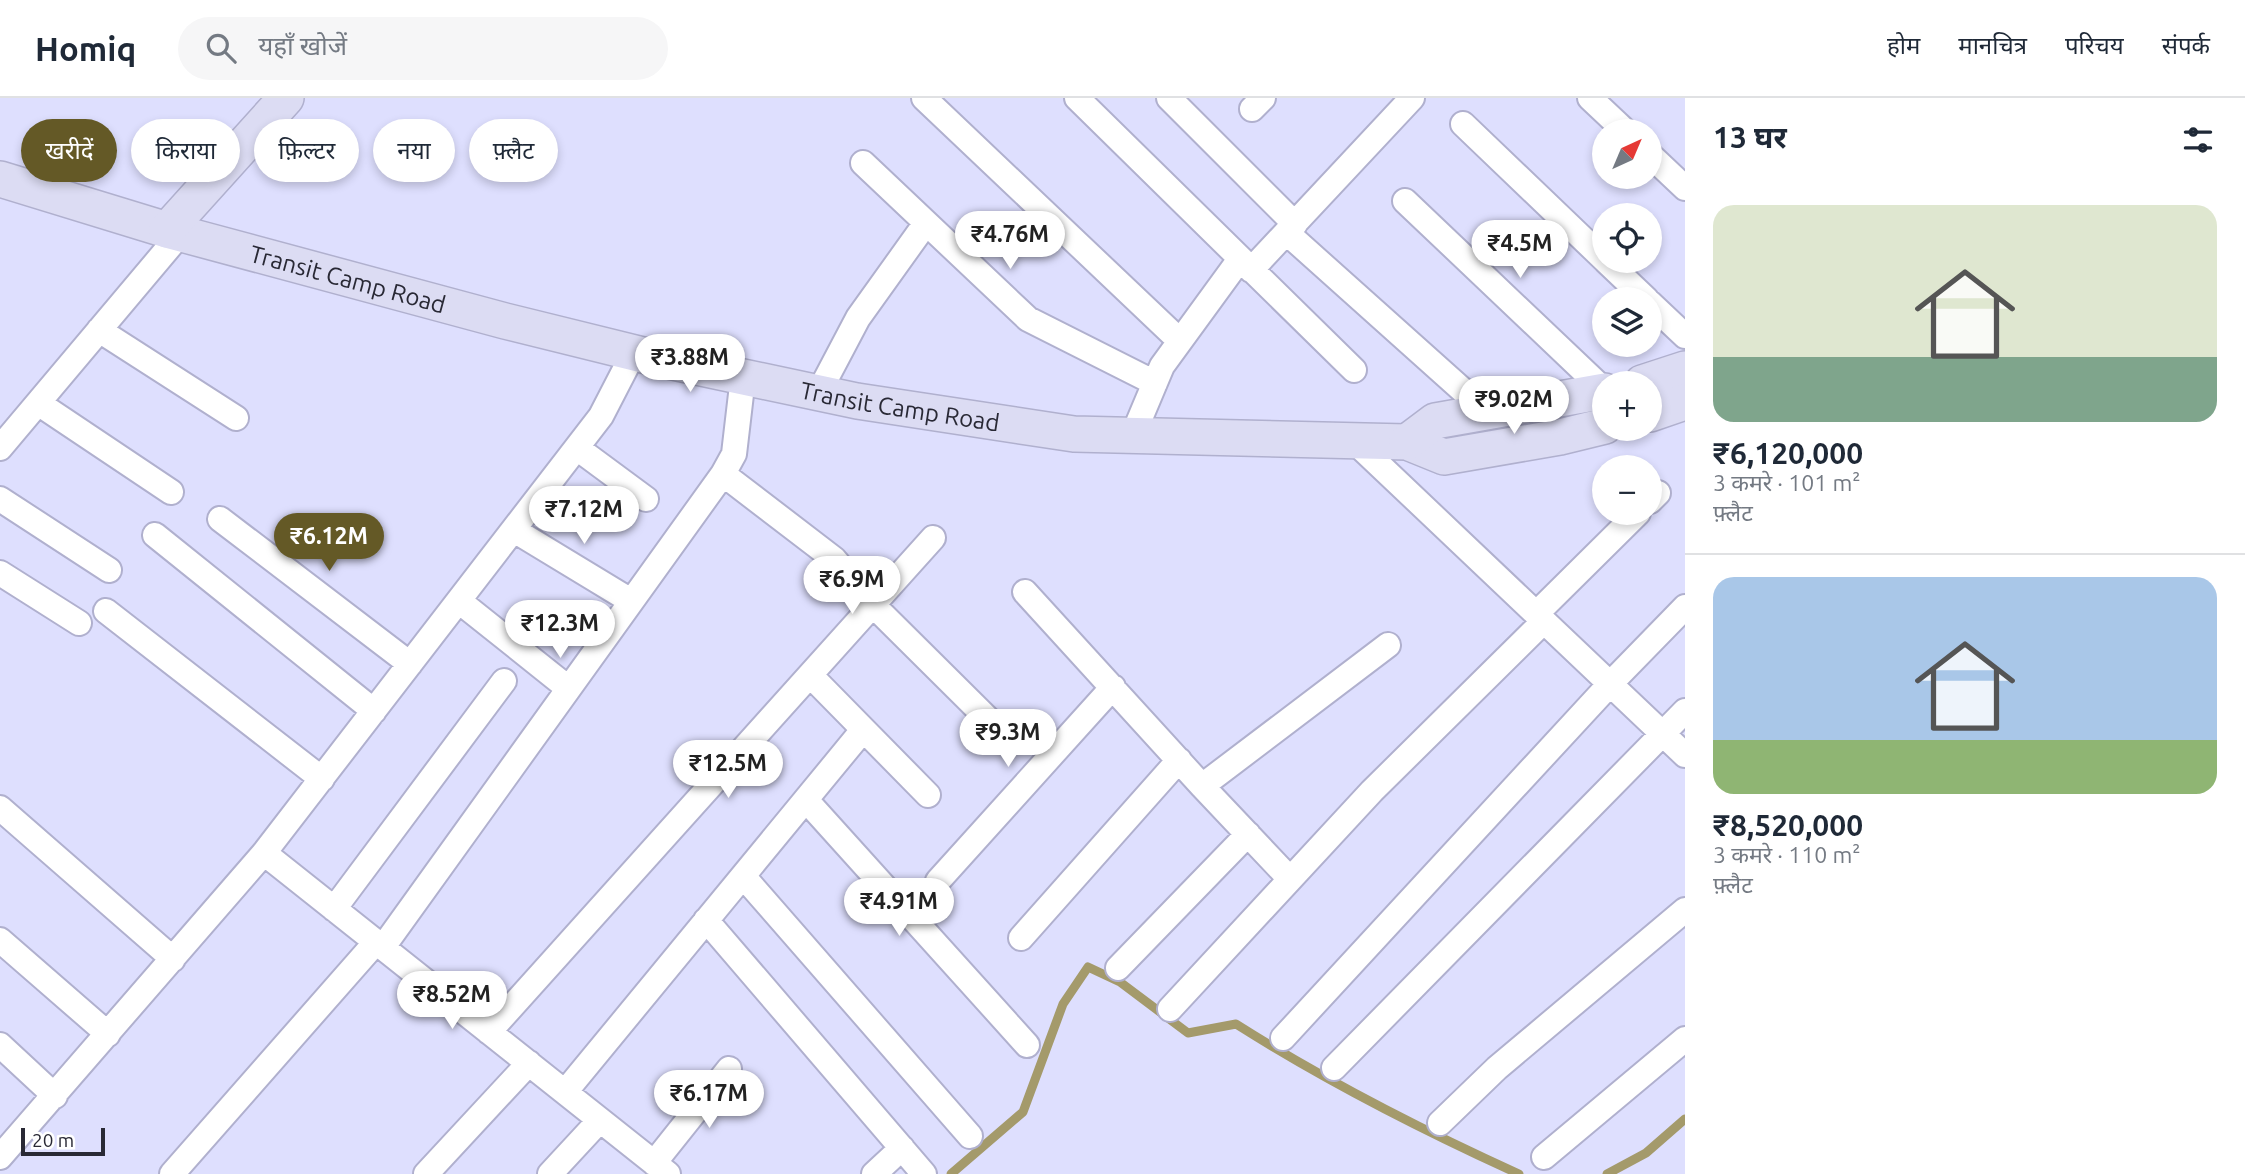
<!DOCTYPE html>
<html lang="hi">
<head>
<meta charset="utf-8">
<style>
  body { margin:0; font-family:Ubuntu,"Noto Sans Devanagari",sans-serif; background:#f6f6f7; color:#1f2937; height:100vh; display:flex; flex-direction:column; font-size:26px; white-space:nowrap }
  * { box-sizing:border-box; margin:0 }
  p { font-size:23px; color:#747a83 }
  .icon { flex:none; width:38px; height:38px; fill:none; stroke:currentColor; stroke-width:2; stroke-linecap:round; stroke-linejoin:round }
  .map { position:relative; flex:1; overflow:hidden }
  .details { display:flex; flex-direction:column; background:#fff; width:560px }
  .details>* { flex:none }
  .banner { position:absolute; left:21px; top:21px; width:665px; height:63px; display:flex; gap:14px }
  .needle { width:46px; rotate:44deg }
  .buttons { position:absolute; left:1592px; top:21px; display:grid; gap:14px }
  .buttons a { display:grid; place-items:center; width:70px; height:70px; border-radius:50%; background:#fff; box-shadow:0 4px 10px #0003; font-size:35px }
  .scale { position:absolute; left:21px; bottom:18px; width:84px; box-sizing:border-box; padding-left:7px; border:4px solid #292935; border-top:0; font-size:19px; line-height:24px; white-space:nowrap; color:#292935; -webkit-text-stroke:5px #fff; paint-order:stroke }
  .price { position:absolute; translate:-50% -60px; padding:0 16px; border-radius:24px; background:#fff; color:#222; font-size:23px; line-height:46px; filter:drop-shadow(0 2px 4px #0008) }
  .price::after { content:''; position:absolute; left:50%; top:42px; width:21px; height:16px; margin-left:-10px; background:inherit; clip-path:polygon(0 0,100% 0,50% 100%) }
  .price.active { background:#645926; color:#fff }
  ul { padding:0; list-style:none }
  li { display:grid; align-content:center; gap:14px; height:371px; padding:0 28px }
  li+li { border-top:2px solid #e0e1e3 }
  li span { display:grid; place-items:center; height:217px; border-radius:21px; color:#555 }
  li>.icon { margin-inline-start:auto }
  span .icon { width:126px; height:126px; fill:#fffc; stroke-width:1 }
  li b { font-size:30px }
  h2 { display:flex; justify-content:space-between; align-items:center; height:84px; padding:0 28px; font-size:30px }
  .tag { padding:0 24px; border-radius:32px; background:#fff; box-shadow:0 4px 10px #0003; font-size:24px; line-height:63px }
  .tag.active { background:#645926; color:#fff }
  header { display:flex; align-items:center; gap:42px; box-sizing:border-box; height:98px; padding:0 35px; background:#fff; border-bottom:2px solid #e0e1e3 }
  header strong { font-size:33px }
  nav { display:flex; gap:38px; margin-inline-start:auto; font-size:24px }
  .search { width:490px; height:63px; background:#f6f6f7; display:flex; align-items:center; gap:18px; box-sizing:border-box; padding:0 24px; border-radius:38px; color:#747a83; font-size:26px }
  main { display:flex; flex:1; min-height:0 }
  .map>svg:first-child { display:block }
</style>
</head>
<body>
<header>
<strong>Homiq</strong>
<div class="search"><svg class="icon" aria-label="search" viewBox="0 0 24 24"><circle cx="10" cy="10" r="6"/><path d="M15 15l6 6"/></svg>यहाँ खोजें</div>
<nav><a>होम</a><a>मानचित्र</a><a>परिचय</a><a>संपर्क</a></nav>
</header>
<main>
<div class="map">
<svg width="1685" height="1076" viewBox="0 0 1685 1076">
  <rect width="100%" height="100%" fill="#dedffe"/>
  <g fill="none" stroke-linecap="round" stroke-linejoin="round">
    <path stroke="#a49a6b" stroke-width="9" d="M951,1076L1023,1014L1063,906L1088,869L1120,884L1188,935L1236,926C1326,983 1422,1032 1519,1076
      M1607,1076L1646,1055L1685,1021"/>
    <g stroke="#b0b0ce" stroke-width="28">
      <path id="street" d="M924,0L1180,243
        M1077,0L1354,272
        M1169,0L1295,126
        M1590,0L1625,33
        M1252,11L1263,0
        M1463,26L1605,162
        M1650,57L1685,90
        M863,65L1028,221L1155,285
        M1405,103L1605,293
        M1287,135L1487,314
        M1606,163L1646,201
        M1251,172L1412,0
        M1650,205L1685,238
        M99,232L236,320
        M819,294L858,220L926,125
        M38,305L171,394
        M1133,337L1162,268L1240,161
        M1354,343L1685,657
        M0,350L181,135
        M577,350L646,401
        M723,376L834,461L873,507L1004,637
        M0,401L109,472
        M1650,403L1658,395
        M220,421L410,566
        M514,432L631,503
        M155,437L374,613
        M0,475L79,525
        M1025,494L1202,688L1290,781
        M459,503L568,590
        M106,513L322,681
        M1536,516L1638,415
        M810,577L928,697
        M1202,688L1388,547
        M806,702L1027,947
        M0,710L173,861
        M264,755L668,1076
        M743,778L970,1038
        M938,783L1113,589
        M334,811L504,583
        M706,822L924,1076
        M1021,840L1179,662
        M0,842L108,936
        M383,849L723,376L734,356L743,279
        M1118,870L1248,736
        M1170,911L1372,693L1544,523
        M489,934L933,440
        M1283,940L1610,586L1685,509
        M0,947L55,998
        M1334,970L1685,613
        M565,994L863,632
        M1440,1025L1497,970L1685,812
        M0,1059L264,755L601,318L634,254
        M1544,1059L1685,941
        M654,1065L729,971
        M172,1076L376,844
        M426,1076L529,965
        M550,1076L600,1022
        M874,1076L902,1050"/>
    </g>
    <g stroke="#b0b0ce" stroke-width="38">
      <g id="secondary">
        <path id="s1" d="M0,81L167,132L505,223L663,262L857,303L1074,336L1407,344L1444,359L1560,339L1605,328"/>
        <path d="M167,132L286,0"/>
        <path d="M1642,285L1685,271"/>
        <path d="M1650,316L1685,304"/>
        <path d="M1407,344L1435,323L1605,293"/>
      </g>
    </g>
    <use href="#street" stroke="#fff" stroke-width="24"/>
    <use href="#secondary" stroke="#dcdcf3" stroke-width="35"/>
  </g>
  <g text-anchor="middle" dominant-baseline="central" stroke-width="6" stroke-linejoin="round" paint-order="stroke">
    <g font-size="24" fill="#292935" stroke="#fff">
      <text stroke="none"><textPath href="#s1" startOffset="362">Transit Camp Road</textPath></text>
      <text stroke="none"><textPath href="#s1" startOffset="929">Transit Camp Road</textPath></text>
    </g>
  </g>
</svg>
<div class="buttons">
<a><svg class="needle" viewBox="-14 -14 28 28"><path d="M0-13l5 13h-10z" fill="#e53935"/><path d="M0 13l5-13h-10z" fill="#747a83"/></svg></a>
<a><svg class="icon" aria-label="locate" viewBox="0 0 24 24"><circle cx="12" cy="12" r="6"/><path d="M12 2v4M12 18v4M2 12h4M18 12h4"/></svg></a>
<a><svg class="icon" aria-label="layers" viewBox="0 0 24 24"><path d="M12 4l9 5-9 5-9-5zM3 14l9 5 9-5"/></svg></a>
<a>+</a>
<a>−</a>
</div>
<div class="scale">20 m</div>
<b class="price" style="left:1010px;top:173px">₹4.76M</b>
<b class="price" style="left:1520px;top:182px">₹4.5M</b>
<b class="price" style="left:690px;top:296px">₹3.88M</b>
<b class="price" style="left:1514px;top:338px">₹9.02M</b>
<b class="price" style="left:584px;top:448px">₹7.12M</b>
<b class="price active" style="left:329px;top:475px">₹6.12M</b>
<b class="price" style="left:852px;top:518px">₹6.9M</b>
<b class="price" style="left:560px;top:562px">₹12.3M</b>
<b class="price" style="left:1008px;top:671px">₹9.3M</b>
<b class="price" style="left:728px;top:702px">₹12.5M</b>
<b class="price" style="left:899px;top:840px">₹4.91M</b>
<b class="price" style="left:452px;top:933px">₹8.52M</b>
<b class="price" style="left:709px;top:1032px">₹6.17M</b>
<div class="banner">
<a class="tag active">खरीदें</a>
<a class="tag">किराया</a>
<a class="tag">फ़िल्टर</a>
<a class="tag">नया</a>
<a class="tag">फ़्लैट</a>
</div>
</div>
<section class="details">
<h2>13 घर<svg class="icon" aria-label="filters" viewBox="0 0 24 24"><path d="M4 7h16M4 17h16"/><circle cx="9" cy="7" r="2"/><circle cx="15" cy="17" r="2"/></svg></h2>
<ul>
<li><span style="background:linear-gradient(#dfe7d0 70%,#7fa58c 0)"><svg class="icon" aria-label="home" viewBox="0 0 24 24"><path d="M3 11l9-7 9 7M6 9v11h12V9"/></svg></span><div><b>₹6,120,000</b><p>3 कमरे · 101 m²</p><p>फ़्लैट</p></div></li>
<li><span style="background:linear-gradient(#a9c7e8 75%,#8fb573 0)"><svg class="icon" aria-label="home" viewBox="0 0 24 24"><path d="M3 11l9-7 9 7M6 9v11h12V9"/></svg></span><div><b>₹8,520,000</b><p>3 कमरे · 110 m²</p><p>फ़्लैट</p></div></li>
</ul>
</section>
</main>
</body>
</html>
